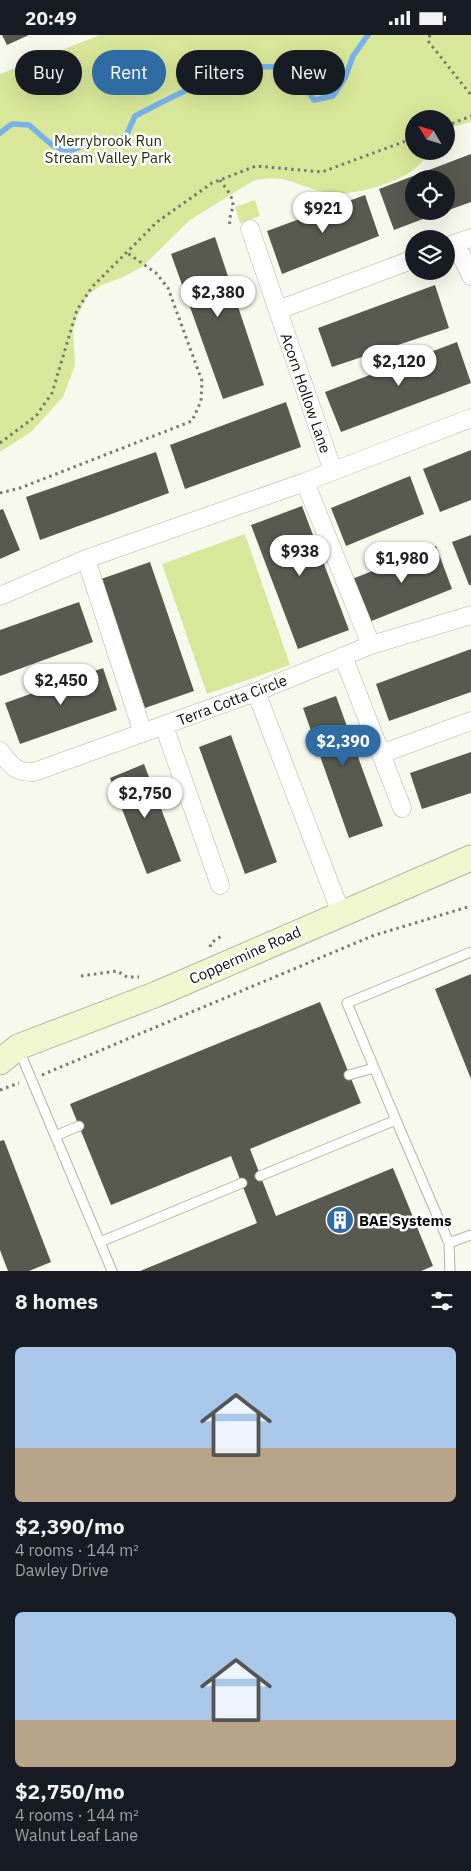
<!DOCTYPE html>
<html lang="en">
<head>
<meta charset="utf-8">
<style>
  body { margin:0; font-family:"IBM Plex Sans",sans-serif; background:#242831; color:#f1f3f6; height:100vh; display:flex; flex-direction:column; font-size:19px; white-space:nowrap }
  * { box-sizing:border-box; margin:0 }
  p { font-size:16px; color:#9ea1a6 }
  .icon { flex:none; width:28px; height:28px; fill:none; stroke:currentColor; stroke-width:2; stroke-linecap:round; stroke-linejoin:round }
  .map { position:relative; height:1236px; overflow:hidden }
  .side { display:flex; flex-direction:column; background:#171b24; flex:1 }
  .side>* { flex:none }
  .top-card { position:absolute; left:15px; top:15px; width:441px; height:45px; display:flex; gap:10px }
  .needle { width:32px; rotate:308deg }
  .tools { position:absolute; left:405px; top:75px; display:grid; gap:10px }
  .tools a { display:grid; place-items:center; width:50px; height:50px; border-radius:50%; background:#171b24; box-shadow:0 5px 20px #0002; font-size:25px }
  .price { position:absolute; translate:-50% -42px; padding:0 11px; border-radius:18px; background:#fff; color:#222; font-size:16px; line-height:32px; filter:drop-shadow(0 1px 2px #0008) }
  .price::after { content:''; position:absolute; left:50%; top:30px; width:15px; height:11px; margin-left:-8px; background:inherit; clip-path:polygon(0 0,100% 0,50% 100%) }
  .price.selected { background:#2e6ca3; color:#fff }
  ul { padding:0; list-style:none }
  li { display:grid; align-content:center; gap:10px; height:265px; padding:0 15px }
  li span { display:grid; place-items:center; height:155px; border-radius:8px; color:#555 }
  li>.icon { margin-inline-start:auto }
  span .icon { width:90px; height:90px; fill:#fffc; stroke-width:1 }
  li b { font-size:21px }
  h2 { display:flex; justify-content:space-between; align-items:center; height:60px; padding:0 15px; font-size:21px }
  .pill { padding:0 18px; border-radius:22px; background:#171b24; box-shadow:0 5px 20px #0002; font-size:18px; line-height:45px }
  .pill.selected { background:#2e6ca3; color:#fff }
  .status { display:flex; justify-content:space-between; align-items:center; height:35px; padding:0 25px; background:#171b24; direction:ltr }
  .status svg { height:14px; fill:currentColor }
  .map>svg:first-child { display:block }
</style>
</head>
<body>
<div class="status"><b>20:49</b><svg viewBox="0 0 49 12"><path d="M0 12V9h3v3zM5 12V6h3v6zM10 12V3h3v9zM15 12V0h3v12zM26 1h20v11H26zM47 4h2v5h-2z"/></svg></div>
<div class="map">
<svg width="471" height="1236" viewBox="0 0 471 1236">
  <rect width="100%" height="100%" fill="#f7f9ed"/>
  <path fill="#d9e79a" d="M100,0H471V87L446,94V84H414V116H431L429,120C422,126 414,136 406,140C380,153 344,164 316,155C290,147 282,139 253,146L190,185L142,232L121,243L101,250L88,260L76,283L73,294L75,330L63,362L31,397L0,417V39Z
    M255,165L260,181L240,188L235,172Z
    M245,499L290,630L207,659L162,529Z"/>
  <g fill="none" stroke-linecap="round" stroke-linejoin="round">
    <path stroke="#77b2ea" stroke-width="5.5" d="M0,98L12,89L29,90L52,110L67,117L93,107L113,108L126,101L135,81C171,63 232,28 273,32C288,34 306,52 314,65L333,61L345,43L353,21L368,0"/>
  </g>
  <path fill="#585a50" d="M2,0H29L7,10Z
    M471,119V167L446,176V144H414V176H444L394,195L379,154Z
    M365,160L379,201L282,239L267,196Z
    M215,202L264,350L223,364L171,219Z
    M435,250L449,293L332,332L318,293Z
    M457,307L471,348L341,397L325,357Z
    M286,367L301,412L185,454L170,410Z
    M471,415V465L440,477L423,434Z
    M156,417L169,458L40,505L26,462Z
    M410,441L424,479L346,511L331,473Z
    M302,471L349,595L298,614L251,490Z
    M3,474L20,515L0,524V475Z
    M471,500V550H469L452,507Z
    M436,511L452,554L369,587L352,544Z
    M150,527L194,656L145,673L101,544Z
    M79,567L93,607L0,641V595Z
    M471,614V657L389,686L376,649Z
    M103,633L117,675L20,709L5,668Z
    M336,661L383,791L349,803L303,673Z
    M231,700L277,827L245,839L199,712Z
    M471,717V758L422,774L410,738Z
    M144,729L181,826L147,839L110,743Z
    M471,939V1044L435,954Z
    M320,967L361,1068L250,1114L276,1181L393,1133L433,1231L421,1236H140L257,1188L231,1121L111,1170L70,1069Z
    M4,1105L51,1227L29,1236H8L0,1215V1106Z"/>
  <g fill="none" stroke-linecap="round" stroke-linejoin="round">
    <g stroke="#b1b4a8" stroke-width="11">
      <path id="lane" d="M19,1015L112,1236
        M349,1040L374,1033
        M396,1085L347,968L471,917
        M55,1101L79,1091
        M260,1141L396,1085L449,1208
        M100,1207L242,1148
        M450,1236L449,1208L471,1200"/>
    </g>
    <g stroke="#b1b4a8" stroke-width="19">
      <path id="street" d="M250,194L333,436
        M456,209L471,241
        M446,212L471,203
        M278,275L414,224
        M305,447L371,610
        M86,524L143,698
        M0,561L86,524L305,447L471,383
        M343,621L402,773
        M256,657L341,878
        M164,691L220,850
        M0,716C10,730 16,738 34,737L256,657L371,610L471,580
        M381,719L471,686"/>
    </g>
    <g stroke="#b1b4a8" stroke-width="27">
      <path id="secondary" d="M0,1027L18,1012L157,959L471,823"/>
    </g>
    <path stroke="#787971" stroke-width="3" stroke-dasharray="2.5 4" stroke-linecap="butt" d="M430,0L428,6L471,60
      M446,91L471,81
      M220,145C226,154 236,164 232,175C230,182 229,185 230,192
      M0,408L36,381L52,358L77,275L92,252L157,187L212,148L256,131L322,137L414,103
      M0,458L20,453L192,386L201,366L202,346L168,253L156,238L126,217
      M210,912L211,908L223,900
      M81,941L117,936L127,942H139
      M42,1040L372,901L471,871
      M0,1055L19,1048"/>
    <use href="#lane" stroke="#fff" stroke-width="9"/>
    <use href="#street" stroke="#fff" stroke-width="18"/>
    <use href="#secondary" stroke="#f0f7ce" stroke-width="25"/>
  </g>
  <defs>
    <g id="building-disc" transform="scale(1.4375)"><circle r="9.5" fill="#2e6ca3" stroke="#fff"/><path d="M-4-6H4V6H1V3H-1V6H-4ZM-2.5-4.3h1.7v1.8h-1.7ZM.8-4.3h1.7v1.8H.8ZM-2.5-1h1.7V.8h-1.7ZM.8-1h1.7V.8H.8Z" fill="#fff"/></g>
  </defs>
  <g fill-rule="evenodd">
    <use href="#building-disc" x="340" y="1185"/>
  </g>
  <g text-anchor="middle" dominant-baseline="central" stroke-width="5" stroke-linejoin="round" paint-order="stroke">
    <g font-size="15" fill="#282e0c" stroke="#fff">
      <text x="108" y="105">Merrybrook Run<tspan x="108" dy="17">Stream Valley Park</tspan></text>
    </g>
    <g font-size="15" fill="#0c0d09" stroke="#fff">
      <text transform="translate(306 358) rotate(71)">Acorn Hollow Lane</text>
      <text transform="translate(232 665) rotate(-21)">Terra Cotta Circle</text>
      <text transform="translate(245 920) rotate(-24)">Coppermine Road</text>
    </g>
    <g font-size="15" font-weight="bold" fill="#0c0d09" stroke="#fff" text-anchor="start">
      <text x="359" y="1185">BAE Systems</text>
    </g>
  </g>
</svg>
<div class="tools">
<a><svg class="needle" viewBox="-14 -14 28 28"><path d="M0-13l5 13h-10z" fill="#e53935"/><path d="M0 13l5-13h-10z" fill="#9ea1a6"/></svg></a>
<a><svg class="icon" aria-label="locate" viewBox="0 0 24 24"><circle cx="12" cy="12" r="6"/><path d="M12 2v4M12 18v4M2 12h4M18 12h4"/></svg></a>
<a><svg class="icon" aria-label="layers" viewBox="0 0 24 24"><path d="M12 4l9 5-9 5-9-5zM3 14l9 5 9-5"/></svg></a>
</div>
<b class="price" style="left:323px;top:199px">$921</b>
<b class="price" style="left:218px;top:283px">$2,380</b>
<b class="price" style="left:399px;top:352px">$2,120</b>
<b class="price" style="left:300px;top:542px">$938</b>
<b class="price" style="left:402px;top:549px">$1,980</b>
<b class="price" style="left:61px;top:671px">$2,450</b>
<b class="price selected" style="left:343px;top:732px">$2,390</b>
<b class="price" style="left:145px;top:784px">$2,750</b>
<div class="top-card">
<a class="pill">Buy</a>
<a class="pill selected">Rent</a>
<a class="pill">Filters</a>
<a class="pill">New</a>
</div>
</div>
<section class="side">
<h2>8 homes<svg class="icon" aria-label="filters" viewBox="0 0 24 24"><path d="M4 7h16M4 17h16"/><circle cx="9" cy="7" r="2"/><circle cx="15" cy="17" r="2"/></svg></h2>
<ul>
<li><span style="background:linear-gradient(#a9c7e8 65%,#b9a48a 0)"><svg class="icon" aria-label="home" viewBox="0 0 24 24"><path d="M3 11l9-7 9 7M6 9v11h12V9"/></svg></span><div><b>$2,390/mo</b><p>4 rooms · 144 m²</p><p>Dawley Drive</p></div></li>
<li><span style="background:linear-gradient(#a9c7e8 70%,#b9a48a 0)"><svg class="icon" aria-label="home" viewBox="0 0 24 24"><path d="M3 11l9-7 9 7M6 9v11h12V9"/></svg></span><div><b>$2,750/mo</b><p>4 rooms · 144 m²</p><p>Walnut Leaf Lane</p></div></li>
</ul>
</section>
</body>
</html>
